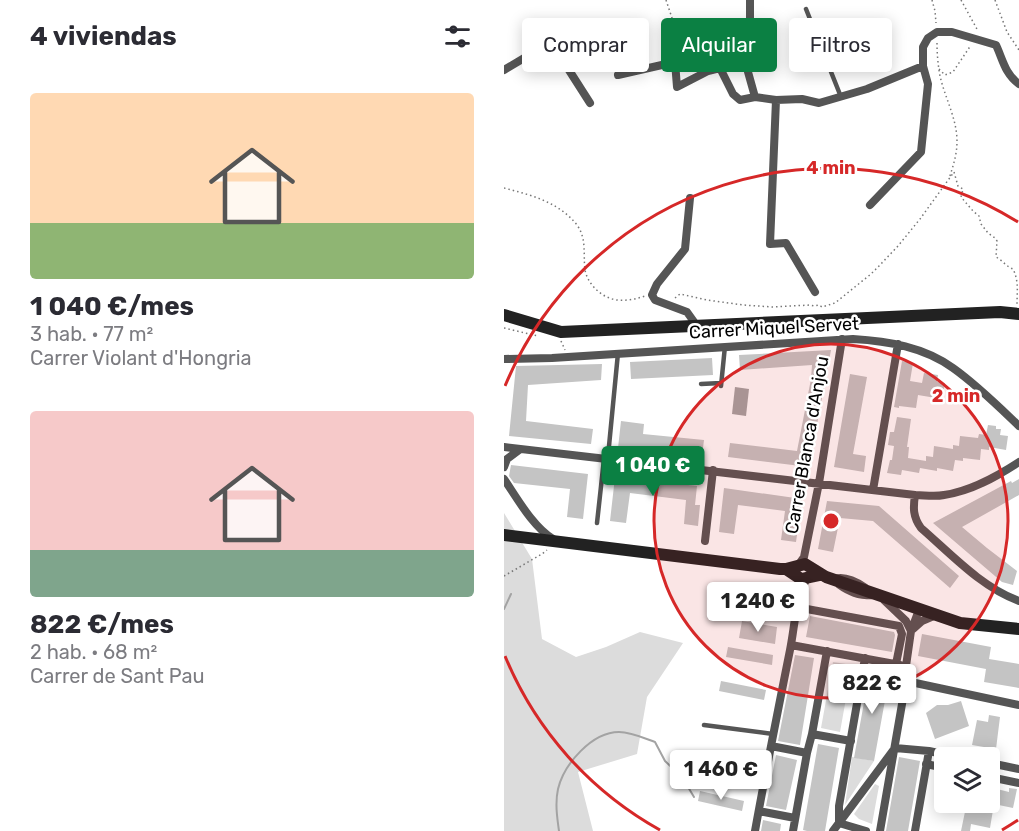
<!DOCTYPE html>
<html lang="es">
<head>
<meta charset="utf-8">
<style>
  body { margin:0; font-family:Rubik,sans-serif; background:#f2f2f3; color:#2b2b33; height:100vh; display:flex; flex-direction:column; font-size:22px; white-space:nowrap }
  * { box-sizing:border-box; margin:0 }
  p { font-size:20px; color:#7c7c81 }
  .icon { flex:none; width:33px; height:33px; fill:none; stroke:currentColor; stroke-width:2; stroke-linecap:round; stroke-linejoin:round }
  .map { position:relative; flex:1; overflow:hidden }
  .sheet { display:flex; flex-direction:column; background:#fff; width:504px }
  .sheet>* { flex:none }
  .guide { position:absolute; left:18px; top:18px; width:406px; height:54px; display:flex; gap:12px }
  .fabs { position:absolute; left:430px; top:747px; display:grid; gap:12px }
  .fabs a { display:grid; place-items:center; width:66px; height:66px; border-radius:6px; background:#fff; box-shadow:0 3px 15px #0003; font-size:30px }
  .price { position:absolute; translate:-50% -51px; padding:0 14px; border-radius:6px; background:#fff; color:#222; font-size:20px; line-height:39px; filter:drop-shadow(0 2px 3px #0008) }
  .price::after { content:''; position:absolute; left:50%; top:36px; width:18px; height:14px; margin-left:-9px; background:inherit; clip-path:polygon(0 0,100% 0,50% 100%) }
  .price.on { background:#0b8043; color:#fff }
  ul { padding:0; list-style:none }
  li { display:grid; align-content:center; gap:12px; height:318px; padding:0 30px }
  li span { display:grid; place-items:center; height:186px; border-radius:6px; color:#555 }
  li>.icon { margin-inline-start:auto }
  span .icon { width:108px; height:108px; fill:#fffc; stroke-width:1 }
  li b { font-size:26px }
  h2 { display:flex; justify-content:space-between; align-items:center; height:72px; padding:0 30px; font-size:26px }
  .chip { padding:0 21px; border-radius:6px; background:#fff; box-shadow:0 3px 15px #0003; font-size:21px; line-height:54px }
  .chip.on { background:#0b8043; color:#fff }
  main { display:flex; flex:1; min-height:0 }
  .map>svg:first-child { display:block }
</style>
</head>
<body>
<main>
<section class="sheet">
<h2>4 viviendas<svg class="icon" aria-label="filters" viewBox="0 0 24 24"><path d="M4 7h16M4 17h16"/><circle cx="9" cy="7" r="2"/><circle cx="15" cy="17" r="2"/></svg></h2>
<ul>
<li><span style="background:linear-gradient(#ffd9b3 70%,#8fb573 0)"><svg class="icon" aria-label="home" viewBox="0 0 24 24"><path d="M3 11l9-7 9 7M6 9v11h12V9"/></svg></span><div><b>1 040 €/mes</b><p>3 hab. · 77 m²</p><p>Carrer Violant d'Hongria</p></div></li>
<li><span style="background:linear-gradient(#f6c9c9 75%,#7fa58c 0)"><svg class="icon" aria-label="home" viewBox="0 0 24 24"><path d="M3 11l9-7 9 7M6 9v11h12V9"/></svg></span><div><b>822 €/mes</b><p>2 hab. · 68 m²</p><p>Carrer de Sant Pau</p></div></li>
</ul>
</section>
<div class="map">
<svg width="515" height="831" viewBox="0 0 515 831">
  <rect width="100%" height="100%" fill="#fff"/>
  <path fill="#dcdcdc" d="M0,513L28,559L38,639L72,657L102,647L136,632L179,643L143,697L133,754L74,772L89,831H0Z
    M329,662L348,665L336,732L317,728Z
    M348,757L370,761L341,805Z
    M371,784L375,786L368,824L355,819L350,814Z"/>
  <path fill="#a3a3a3" d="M231,387L245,389L242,416L228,414Z"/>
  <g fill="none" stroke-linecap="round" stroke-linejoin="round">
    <path stroke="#a3a3a3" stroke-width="2" d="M0,609L7,594
      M55,831C53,817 51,803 54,789C60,764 88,732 115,732C127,732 140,738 151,742L161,761L178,777L190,797"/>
  </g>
  <path fill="#c4c4c4" d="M327,350L305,467L224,457L226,443L293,451L307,379L308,365L236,370L235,355Z
    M208,358L209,375L127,379L126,362Z
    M398,361L409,363L406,381L418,383L420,373L434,375L433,382L441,383L438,399L414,395L412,408L395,406V408L390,407Z
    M98,364L97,380L24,385L22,421L89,429L87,444L5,436L12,366Z
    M346,374L363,377L349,454L362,456L360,472L330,467Z
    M393,417L407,419L403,447H405L404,458L422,461V456L429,457L430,446L449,449V445L455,446L456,436L474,438L475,434L482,435L484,425L492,426V429H497L496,435L504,436L502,450L485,447V450L477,449L476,460L459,458V461L451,460L449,471L433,468V471L416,468L415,473L398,470L397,475L383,473L386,460H388L390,446L384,445L386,432H390Z
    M117,421L140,424L139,434L200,440L198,456L114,448Z
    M7,465L84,474L79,519L63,517L66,489L10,483L5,476Z
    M111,477L193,486L191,505H196L194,526L180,524L182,500L126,493L122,523L106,521Z
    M515,479V495L458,527L483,548L513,571L509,585L498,582L429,523L507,481L508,483Z
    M220,488L298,499L292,542L277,540L281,511L234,505L230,534L215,532Z
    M323,501L375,506L455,576L446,588L369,521L336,518L329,552L314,549Z
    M306,616L390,632L391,635L388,652L302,637Z
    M238,621L273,627L271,644L235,638Z
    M418,634L487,647L485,659L515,664V688L480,682L482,669L414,656Z
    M224,647L269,655L268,665L222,657Z
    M291,655L310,658L296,745L274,741Z
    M366,669L386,673L370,761L350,758Z
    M217,681L262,690L260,700L215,691Z
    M457,701L465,726L431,739L422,713L433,705H444Z
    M485,715L496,717L492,749L468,745L473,720L484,722Z
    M314,744L335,748L321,831H303L299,830Z
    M272,755L293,760L282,810L262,806Z
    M395,757L416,761L404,831H382Z
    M199,759L246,768L244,778L198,769Z
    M486,784L494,785L493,789L505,792V788L513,789L509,808L490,804L486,828L467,824L466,831H457L463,802H470L469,807L481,809L482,802H486Z
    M196,791L240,801L238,811L194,801Z
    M259,820L277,824L276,831H257Z"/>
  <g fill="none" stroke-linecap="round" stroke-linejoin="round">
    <path stroke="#777" stroke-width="1.5" stroke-dasharray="1.5 3" stroke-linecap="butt" d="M162,0L169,21
      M428,0L431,11L432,23
      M457,0L474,31
      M491,0L503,32L515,50
      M433,43C433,54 434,65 436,76C441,98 453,119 453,141C453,155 449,166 445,179
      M435,69L441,75L449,72L467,45
      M0,188C27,195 55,202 73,225C83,239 79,254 81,270C84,285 98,298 113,300C123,301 132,299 141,296
      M171,298L176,294L203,300L239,305L269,307L306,305L310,306L315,305L318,307L331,303L367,274L375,266L394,246L416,219L450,172L454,186L459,189L457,197L469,211L475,216L477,224L484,233L491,238L493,241L492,257C498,260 503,267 509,269C515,281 513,292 513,304
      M0,328L34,336
      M57,341L61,350
      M0,576L38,554L43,550"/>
    <path stroke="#555" stroke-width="4.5" d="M302,9L337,97
      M197,384L217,383
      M217,386L221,346
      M105,446L114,353
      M93,523L100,459
      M331,577C342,574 353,580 362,586
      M334,586C345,594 354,597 368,597
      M200,725L269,734"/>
    <path stroke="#555" stroke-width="8" d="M246,0V20L239,54L251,97
      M0,70L47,42L86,103
      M114,75L171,62L173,87L204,71L216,68L229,94L236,100L251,97L272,100L298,99L315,103L363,89L419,66
      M272,100L266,244L282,243L311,292
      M186,198L181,249L153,284L148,295L151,300L183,312L193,326
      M366,205L417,152L424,84L419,66V47L424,38L433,32H448L492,45C499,60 501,74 515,84
      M0,359L48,358L349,339C384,341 420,347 449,368C473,385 494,406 515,426
      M0,447L411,495C420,495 430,497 440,495C467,491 492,477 515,462
      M0,467L3,459L15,450
      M0,479C13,498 29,527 49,539
      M369,490L394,344
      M411,495C409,508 409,517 417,528C447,554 477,587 515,601
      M201,541L209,470
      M295,564L300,557L315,483L338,339
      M380,600L402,621L407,631
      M292,607L395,626L398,634L392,664
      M409,629L418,621L432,615
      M287,645L396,665
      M361,658L335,806V823L362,831
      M402,681L515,705
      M308,734L347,741
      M267,746L303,753
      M425,751L457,758
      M486,763L515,769
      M422,764L441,768
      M486,777L515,783
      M255,811L291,818
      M251,831C262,770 274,710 286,650C291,625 291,601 303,578
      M289,831L303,753L308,734L323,651
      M329,831L391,748L425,751L411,831
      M376,831L402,681V666L407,631L415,610"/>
    <path stroke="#222" stroke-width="12" d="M0,315L57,332L496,312L515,314
      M0,535L276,569H282L301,564L322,577L456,623L515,629
      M282,569L297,579L316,575"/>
  </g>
  <circle cx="327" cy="521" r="177" fill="#d62828" fill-opacity=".12"/>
  <g fill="none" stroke="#d62828" stroke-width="3">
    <circle cx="327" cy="521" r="177"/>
    <path d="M514 820A353 353 0 0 1 498 830M156 830A353 353 0 0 1 1 656M1 386A353 353 0 0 1 514 222"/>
  </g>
  <g text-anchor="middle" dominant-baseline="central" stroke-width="5" stroke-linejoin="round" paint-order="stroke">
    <g font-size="18" fill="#000" stroke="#fff">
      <text transform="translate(270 328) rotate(-3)">Carrer Miquel Servet</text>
      <text transform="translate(303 445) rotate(-80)">Carrer Blanca d'Anjou</text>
    </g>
  </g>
  <circle cx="327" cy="521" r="9" fill="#d62828" stroke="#fff" stroke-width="3"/>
  <g font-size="18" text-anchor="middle" font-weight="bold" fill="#d62828" stroke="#fff" stroke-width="5" stroke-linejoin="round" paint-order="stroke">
    <text x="327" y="174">4 min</text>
    <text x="452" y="402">2 min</text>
  </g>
</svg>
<div class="fabs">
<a><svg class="icon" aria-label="layers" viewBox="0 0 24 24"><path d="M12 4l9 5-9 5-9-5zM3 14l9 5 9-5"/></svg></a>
</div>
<b class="price on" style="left:149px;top:497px">1 040 €</b>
<b class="price" style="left:254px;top:633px">1 240 €</b>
<b class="price" style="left:368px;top:715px">822 €</b>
<b class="price" style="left:217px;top:801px">1 460 €</b>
<div class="guide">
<a class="chip">Comprar</a>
<a class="chip on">Alquilar</a>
<a class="chip">Filtros</a>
</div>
</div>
</main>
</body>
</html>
